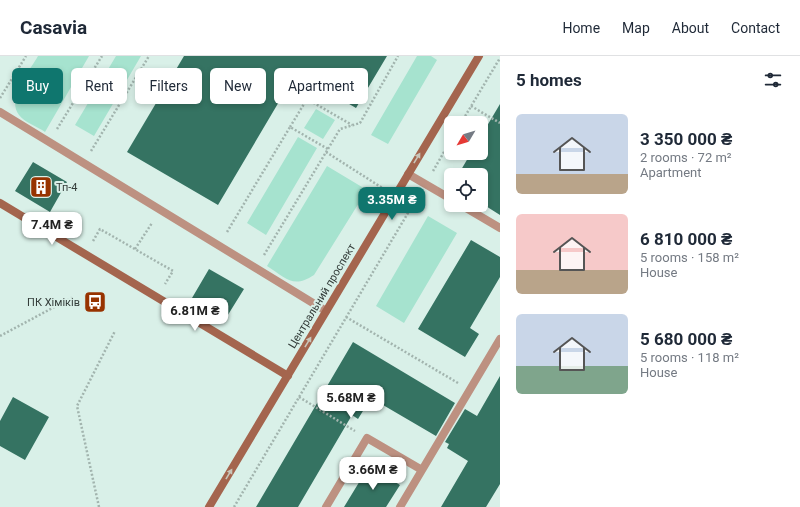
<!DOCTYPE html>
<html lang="en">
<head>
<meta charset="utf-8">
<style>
  body { margin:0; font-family:Roboto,sans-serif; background:#f6f6f7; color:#1f2937; height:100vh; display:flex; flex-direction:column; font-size:15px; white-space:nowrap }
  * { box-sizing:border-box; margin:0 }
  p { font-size:13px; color:#747a83 }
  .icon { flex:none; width:22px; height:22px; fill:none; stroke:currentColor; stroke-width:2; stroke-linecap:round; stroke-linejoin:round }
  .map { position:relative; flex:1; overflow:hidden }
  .sheet { display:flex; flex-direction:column; background:#fff; width:300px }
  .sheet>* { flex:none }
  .hud { position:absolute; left:12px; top:12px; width:380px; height:36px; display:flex; gap:8px }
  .needle { width:26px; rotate:232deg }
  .fabs { position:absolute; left:444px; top:60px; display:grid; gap:8px }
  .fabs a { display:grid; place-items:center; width:44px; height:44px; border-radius:6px; background:#fff; box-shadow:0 2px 6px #0003; font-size:20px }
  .price { position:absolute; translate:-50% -34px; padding:0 9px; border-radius:8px; background:#fff; color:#222; font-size:13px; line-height:26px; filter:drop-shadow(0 1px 2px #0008) }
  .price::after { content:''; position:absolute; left:50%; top:24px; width:12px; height:9px; margin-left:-6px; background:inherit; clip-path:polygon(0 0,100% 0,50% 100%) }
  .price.on { background:#0f766e; color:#fff }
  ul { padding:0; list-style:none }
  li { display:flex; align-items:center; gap:12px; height:100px; padding:0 16px }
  li span { display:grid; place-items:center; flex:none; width:112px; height:80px; border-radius:6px; color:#555 }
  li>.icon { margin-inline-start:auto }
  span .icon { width:48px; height:48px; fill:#fffc; stroke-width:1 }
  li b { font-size:17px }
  h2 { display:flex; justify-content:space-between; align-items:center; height:48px; padding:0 16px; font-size:17px }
  .pill { padding:0 14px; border-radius:6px; background:#fff; box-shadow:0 2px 6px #0003; font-size:14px; line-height:36px }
  .pill.on { background:#0f766e; color:#fff }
  header { display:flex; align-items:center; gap:24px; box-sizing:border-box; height:56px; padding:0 20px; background:#fff; border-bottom:1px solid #e0e1e3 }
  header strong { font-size:19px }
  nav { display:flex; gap:22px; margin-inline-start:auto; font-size:14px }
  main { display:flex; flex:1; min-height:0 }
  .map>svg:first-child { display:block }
</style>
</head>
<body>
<header>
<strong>Casavia</strong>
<nav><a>Home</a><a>Map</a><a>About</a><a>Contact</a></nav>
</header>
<main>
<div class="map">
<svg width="500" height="451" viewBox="0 0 500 451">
  <rect width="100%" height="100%" fill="#d9f0e8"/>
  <path fill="#a6e3cf" d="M38,0H89L45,76C38,71 24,66 19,59C6,42 29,16 38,0Z
    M116,0H141L94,80L75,69Z
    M417,0H431L437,4L388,88L371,79Z
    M316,53L335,64L323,83L304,72Z
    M298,81L317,92L266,179L247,167Z
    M327,110L367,134L314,219C293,233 286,222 267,210Z
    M428,160L457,177L404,267L376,250Z"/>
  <path fill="#357362" d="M184,0H387L356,52L296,17L218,149L127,96Z
    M500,48V159L481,147V119H458L471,97H481V80Z
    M33,106L67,126L50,156L15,135Z
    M471,184L500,201V221L470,272L479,278L465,301L418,273Z
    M209,213L244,233L226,262L192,242Z
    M353,286L455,347L436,380L371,342L358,363L352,359L298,451H256Z
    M500,320V428L486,451H441L468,405L447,392L449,388L445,386L465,353L477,360Z
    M13,341L49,361L25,404L0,390V365Z
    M369,410L400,429L386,451H344Z"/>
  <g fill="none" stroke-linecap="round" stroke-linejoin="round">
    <path stroke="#a2b4ae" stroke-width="2.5" stroke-dasharray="2 2" stroke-linecap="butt" d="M0,42L26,0
      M471,50L500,67
      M461,67L500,2
      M290,71L307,43L352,69
      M57,73L102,0
      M91,95L149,0
      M326,96L384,133
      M433,115L451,84
      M227,176L290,71L328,93
      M93,185L100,173L173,215L165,228
      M135,193L152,167
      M264,199L340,73L360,67L398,0
      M346,261L458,327
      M0,280L73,241
      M299,341L355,375
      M99,451L77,350L115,275
      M234,451L418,140"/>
    <path stroke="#bd9181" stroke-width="8" d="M0,56L326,255
      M408,118L451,143
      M461,149L500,172
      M326,451L367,382L422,414
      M400,451L500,283"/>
    <path stroke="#a4654e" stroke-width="8" d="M0,147L288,320
      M209,451L479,0"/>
  </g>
  <defs><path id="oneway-solid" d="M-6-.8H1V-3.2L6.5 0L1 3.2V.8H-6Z"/></defs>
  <g fill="#c9c6ba">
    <use href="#oneway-solid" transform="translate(417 102) rotate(-59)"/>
    <use href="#oneway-solid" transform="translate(308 286) rotate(-59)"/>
    <use href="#oneway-solid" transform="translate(229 418) rotate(-59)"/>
  </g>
  <defs>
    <g id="building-square" transform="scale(1.15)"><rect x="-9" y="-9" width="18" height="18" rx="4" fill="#973300" stroke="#d9f0e8"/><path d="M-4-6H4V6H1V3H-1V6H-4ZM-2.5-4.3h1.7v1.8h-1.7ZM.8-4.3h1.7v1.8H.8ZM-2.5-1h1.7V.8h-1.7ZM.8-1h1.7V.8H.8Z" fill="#fff"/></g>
    <g id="bus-square" transform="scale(1.15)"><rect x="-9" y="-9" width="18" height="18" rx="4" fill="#973300" stroke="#d9f0e8"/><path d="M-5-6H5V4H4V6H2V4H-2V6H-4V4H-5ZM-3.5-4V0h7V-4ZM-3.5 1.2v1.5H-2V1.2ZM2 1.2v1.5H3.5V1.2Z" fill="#fff"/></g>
  </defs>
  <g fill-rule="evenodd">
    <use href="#building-square" x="41" y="131"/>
    <use href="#bus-square" x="95" y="246"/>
  </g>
  <g text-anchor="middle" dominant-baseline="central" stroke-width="4" stroke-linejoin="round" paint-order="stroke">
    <g font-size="11" fill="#343d3a" stroke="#d9f0e8" text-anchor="start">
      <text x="56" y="131">Тп-4</text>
      <text x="80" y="246" text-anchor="end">ПК Хіміків</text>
    </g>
    <g font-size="11" fill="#343d3a" stroke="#d9f0e8">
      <text transform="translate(322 240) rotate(-59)">Центральний проспект</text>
    </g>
  </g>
</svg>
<div class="fabs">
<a><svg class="needle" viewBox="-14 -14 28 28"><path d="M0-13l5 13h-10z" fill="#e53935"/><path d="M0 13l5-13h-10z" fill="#747a83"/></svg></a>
<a><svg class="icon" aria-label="locate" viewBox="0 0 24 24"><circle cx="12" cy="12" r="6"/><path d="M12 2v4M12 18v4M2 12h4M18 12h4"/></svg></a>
</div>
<b class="price on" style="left:392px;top:165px">3.35M ₴</b>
<b class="price" style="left:52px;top:190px">7.4M ₴</b>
<b class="price" style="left:195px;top:276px">6.81M ₴</b>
<b class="price" style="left:351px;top:363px">5.68M ₴</b>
<b class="price" style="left:373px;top:435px">3.66M ₴</b>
<div class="hud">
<a class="pill on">Buy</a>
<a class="pill">Rent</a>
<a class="pill">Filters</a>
<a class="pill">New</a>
<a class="pill">Apartment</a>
</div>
</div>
<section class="sheet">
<h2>5 homes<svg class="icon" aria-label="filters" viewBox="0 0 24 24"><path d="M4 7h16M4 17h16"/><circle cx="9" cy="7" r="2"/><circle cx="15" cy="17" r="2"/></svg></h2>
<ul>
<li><span style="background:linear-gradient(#c9d6e8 75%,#b9a48a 0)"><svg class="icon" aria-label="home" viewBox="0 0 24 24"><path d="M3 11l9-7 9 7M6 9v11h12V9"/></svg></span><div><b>3 350 000 ₴</b><p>2 rooms · 72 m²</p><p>Apartment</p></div></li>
<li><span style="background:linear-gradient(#f6c9c9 70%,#b9a48a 0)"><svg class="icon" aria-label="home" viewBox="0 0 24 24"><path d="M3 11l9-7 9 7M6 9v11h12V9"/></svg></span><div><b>6 810 000 ₴</b><p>5 rooms · 158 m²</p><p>House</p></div></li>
<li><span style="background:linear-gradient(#c9d6e8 65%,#7fa58c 0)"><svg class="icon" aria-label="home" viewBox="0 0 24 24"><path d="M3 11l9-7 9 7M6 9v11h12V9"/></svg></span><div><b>5 680 000 ₴</b><p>5 rooms · 118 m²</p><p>House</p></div></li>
</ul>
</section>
</main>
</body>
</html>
